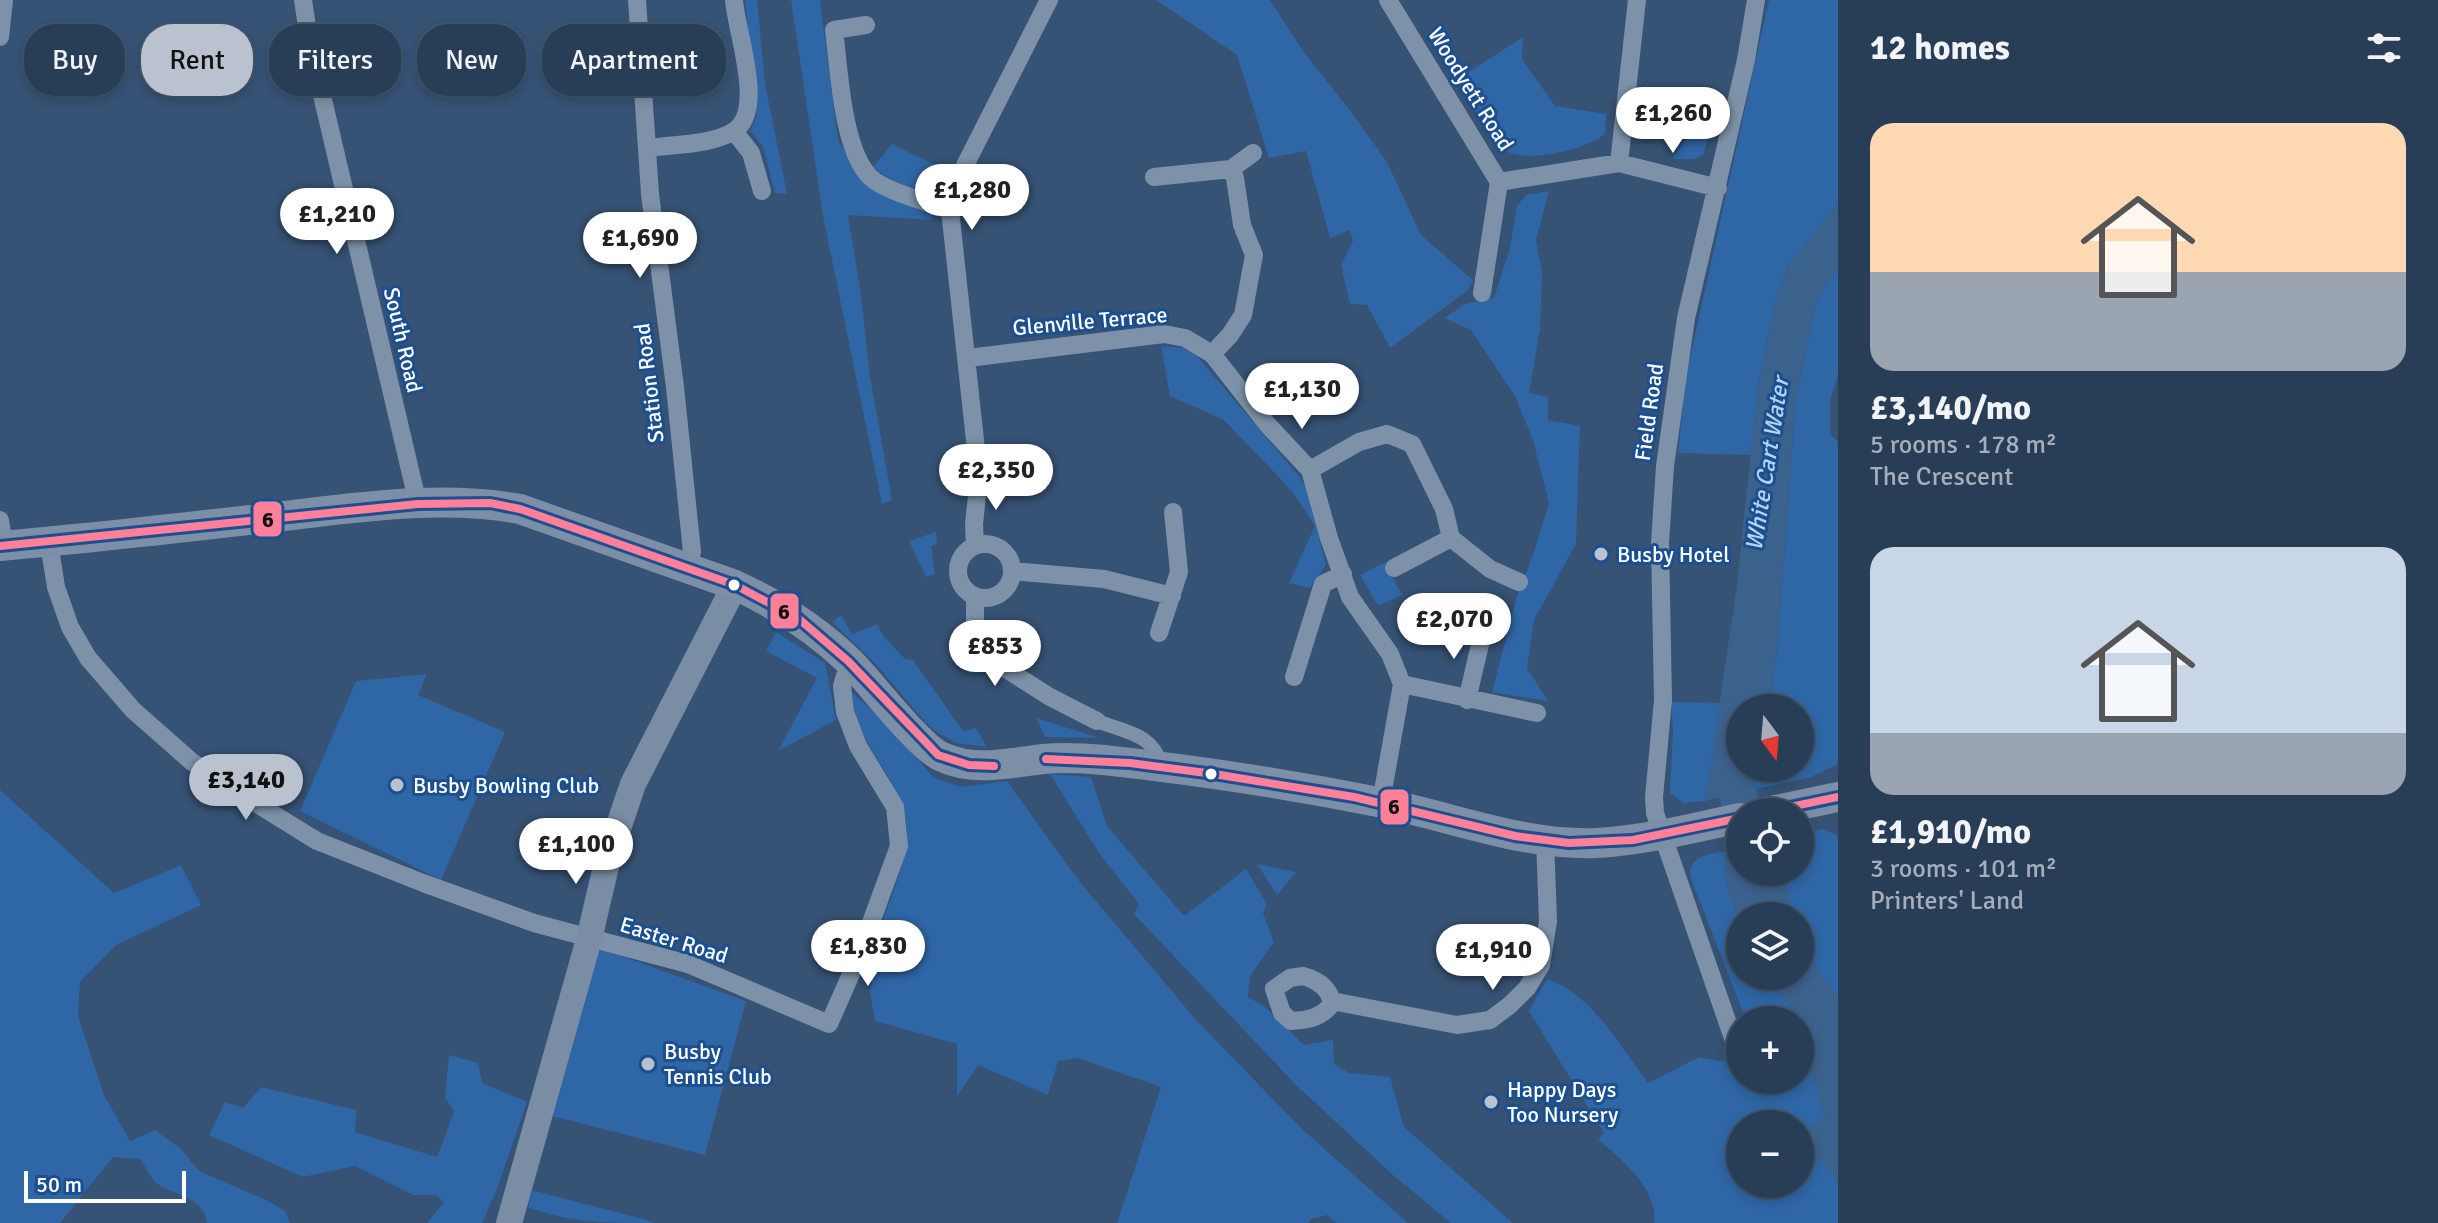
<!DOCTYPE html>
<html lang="en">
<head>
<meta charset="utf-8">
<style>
  body { margin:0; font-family:Signika,sans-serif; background:#30455d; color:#f1f3f6; height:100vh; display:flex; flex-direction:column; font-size:30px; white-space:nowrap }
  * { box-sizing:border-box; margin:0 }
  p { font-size:26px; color:#a5aeba }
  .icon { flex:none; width:44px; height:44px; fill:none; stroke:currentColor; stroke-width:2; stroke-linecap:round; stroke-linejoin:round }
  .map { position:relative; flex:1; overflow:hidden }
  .panel { display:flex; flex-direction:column; background:#283e57; width:600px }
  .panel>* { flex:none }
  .banner { position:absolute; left:24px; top:24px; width:760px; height:72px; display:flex; gap:16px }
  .needle { width:52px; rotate:164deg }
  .tools { position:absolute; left:1726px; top:694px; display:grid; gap:16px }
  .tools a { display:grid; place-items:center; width:88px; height:88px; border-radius:50%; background:#283e57; box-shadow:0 4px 12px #0003,0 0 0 2px #44576d; font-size:40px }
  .scale { position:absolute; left:24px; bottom:20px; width:162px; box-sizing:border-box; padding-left:8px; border:4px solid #fff; border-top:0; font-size:22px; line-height:28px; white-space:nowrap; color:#fff; -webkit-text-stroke:6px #1b4f8f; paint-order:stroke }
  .price { position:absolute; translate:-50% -68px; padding:0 18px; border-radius:28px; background:#fff; color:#222; font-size:26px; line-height:52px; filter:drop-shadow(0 2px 4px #0008) }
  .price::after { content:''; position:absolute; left:50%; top:48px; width:24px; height:18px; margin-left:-12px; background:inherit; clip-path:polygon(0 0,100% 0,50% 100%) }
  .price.selected { background:#b9c2ce; color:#111 }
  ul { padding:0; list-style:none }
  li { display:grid; align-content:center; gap:16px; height:424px; padding:0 32px }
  li span { display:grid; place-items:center; height:248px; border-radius:24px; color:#555 }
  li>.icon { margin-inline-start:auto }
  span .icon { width:144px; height:144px; fill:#fffc; stroke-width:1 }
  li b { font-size:34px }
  h2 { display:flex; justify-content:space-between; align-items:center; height:96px; padding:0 32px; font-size:34px }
  .tag { padding:0 28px; border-radius:32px; background:#283e57; box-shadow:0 4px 12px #0003,0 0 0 2px #44576d; font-size:28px; line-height:72px }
  .tag.selected { background:#b9c2ce; color:#111 }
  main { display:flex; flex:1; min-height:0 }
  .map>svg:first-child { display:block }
</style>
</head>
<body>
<main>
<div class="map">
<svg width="1838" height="1223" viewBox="0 0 1838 1223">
  <rect width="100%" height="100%" fill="#365274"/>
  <path fill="#2f66a5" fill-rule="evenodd" d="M745,0H757L765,83L787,194L775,193L763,147L750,131L757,115Z
    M791,0H820L838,140L858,170L934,210L932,220L848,215L861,295L870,376L892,500L882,504L823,216Z
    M1156,0H1270L1303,51L1352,113L1387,162L1421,235L1473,280L1468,290L1390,348L1367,305L1350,304L1341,265L1353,241L1350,230L1330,238L1306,151L1269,158L1237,55Z
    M1769,0H1838V204L1788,266L1774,306L1758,386L1751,455L1678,453L1686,376Z
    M1523,37L1522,59L1555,106L1606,114L1605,134C1585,150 1525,165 1502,149C1486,138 1469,97 1458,79Z
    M1716,112L1703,155L1694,159H1672L1692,131Z
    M892,144L935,165L951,169L941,190C916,195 893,182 873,167Z
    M1549,191L1536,240L1542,272L1540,329L1529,393L1548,397V420L1580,426L1576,544L1534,620L1527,668L1548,701L1492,692L1518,592L1533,555L1549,503L1533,440L1515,396L1471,330L1444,318L1465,304L1494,298L1510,248L1517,206L1526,195Z
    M1838,266V375L1830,401V434L1838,442V764L1811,777L1751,790L1756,768H1800V708H1769L1777,653L1796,397L1817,299Z
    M1161,346L1182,348L1196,355L1299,476L1307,490L1326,565L1310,588L1289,583L1315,526L1292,491L1224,420L1170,396Z
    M936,532L937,544L931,546L935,574L926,577L909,541Z
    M1385,562L1402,595L1378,606L1360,575Z
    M841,615L852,634L877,624L884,637L905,659L913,660L963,731L976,728L987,747L957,743L938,733L925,722L875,663L832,622Z
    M776,632L825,663L836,720L778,751L817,678L766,651Z
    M427,674L418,695L505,732L441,880L300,811L356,681Z
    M852,692L895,731L933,777L960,787L1007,781L1079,881L1198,1022L1302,1129L1408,1223H1337L1327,1215L1311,1219L1308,1223H1117L1161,1087L1077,1058L1058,1061L1048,1095L978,1065L957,1097V1044L875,1021L870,992L873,975L867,965C879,920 920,849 902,805C890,774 866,748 856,716C853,709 853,700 852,692Z
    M1671,702L1722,703L1705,801L1683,803L1670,793L1673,730Z
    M1036,718L1100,738L1045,737Z
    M1050,774L1091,777L1107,826L1184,916L1246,869L1267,904L1263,913L1274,942L1250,976L1248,997L1264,1006L1304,1045L1333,1040L1334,1064L1349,1073L1390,1077L1404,1127L1513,1223H1451L1394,1176L1296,1085L1134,914L1139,904L1099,853Z
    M0,790L114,893L181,865L201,905L116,945L80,982L78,1016L104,1095L130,1141L155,1130L180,1148L199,1171L266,1200L285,1211L290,1223H207C204,1198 178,1196 159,1185C151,1180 146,1167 140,1159L113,1157L60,1223H0Z
    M1823,829L1838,836V996L1833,993C1817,966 1800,948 1800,916H1794L1781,872H1800V834Z
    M1725,851L1726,882L1740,923V976H1763L1795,1013L1797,1020H1746L1690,876C1689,855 1708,855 1725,851Z
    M1257,864L1296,872L1277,895Z
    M605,950L746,1001L705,1155L552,1116L597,951Z
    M1547,979C1594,996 1619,1045 1648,1083L1699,1057L1719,1061L1740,1059V1080H1800V1030L1825,1117L1810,1128L1812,1150L1838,1181V1223H1654C1658,1188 1622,1161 1598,1139L1604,1133L1529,1011ZM1740,1124H1800V1184H1740Z
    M449,1055L478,1063L482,1083L527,1102L496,1192L482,1223H427L444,1202L435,1195H413L355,1166L303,1177L209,1135L225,1102L243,1108L261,1087L356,1110L355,1132L437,1157L454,1112L445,1097Z
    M535,1191L643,1219L655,1223C611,1223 568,1223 528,1207L532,1192Z"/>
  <path fill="#3b618d" d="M1838,204V266L1817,299L1796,397L1777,653L1769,708H1740V768H1756L1751,790L1705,801L1736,592L1758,386L1774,306L1788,266Z
    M1740,848V872H1781L1794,916H1740V923L1726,882L1725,851Z
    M1800,934L1804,946L1833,992L1838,996V1181L1812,1151L1810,1128L1825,1117L1800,1030V1020H1797L1795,1013L1763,976H1800Z"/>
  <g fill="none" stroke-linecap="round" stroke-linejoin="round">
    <path stroke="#3b618d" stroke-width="38" d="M1740,717L1730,758L1742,812"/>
    <path stroke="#7d92a8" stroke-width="14" d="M1097,721C1127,733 1153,733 1162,767"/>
    <path stroke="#7d92a8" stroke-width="18" d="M303,0L309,40L418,504
      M637,0L650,194L675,387L692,552L685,567
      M1388,0L1499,182L1619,163L1718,188
      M866,25L834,30C839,68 842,149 870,177C886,192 928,202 950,210
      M0,37L4,0
      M734,131L751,153L762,191
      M649,148C675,144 712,145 734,131C766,111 736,31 734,0
      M1619,163L1637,0
      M1231,169L1253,153
      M1154,177L1231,169L1235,178L1242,225L1254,255L1243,315L1230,335L1212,354L1267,424L1310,470L1329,538L1350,597L1390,654L1402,684L1381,802
      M1482,293L1499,182
      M968,358L1164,334L1185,338L1212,354
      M1310,470L1359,442L1387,434L1412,444L1444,509L1451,538L1490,569L1519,582
      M0,520L4,546
      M49,543L56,587L70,627L88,658L133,710L192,762L270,812L317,841L423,883L534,923L688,964L829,1024L858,958L899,846L895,807L858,746L845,712L842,686L845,676L854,666
      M958 571a27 27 0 1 1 54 0a27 27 0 1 1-54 0Z
      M975,546L974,524L979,477L950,210L956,183L1049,0
      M1394,568L1451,538
      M1012,571L1104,579L1172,596
      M975,596V630L1006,669L1050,697L1097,721
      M1159,633L1179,572L1173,512
      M1294,677L1323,584L1343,574
      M1402,684L1537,713
      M1467,700L1483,632
      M1303,976C1317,980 1330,988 1332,1004C1320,1018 1309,1020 1291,1021L1282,1013L1274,989L1290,978Z
      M1332,1001L1457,1025L1490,1020L1510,1005L1527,988L1541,965L1548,921L1545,840
      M1734,1041L1655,813L1654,797L1663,700L1660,543L1665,466L1686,318L1746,60L1756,0"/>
    <path stroke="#798da4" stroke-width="26" d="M509,1223L589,939L608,858L633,784L735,585"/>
    <path stroke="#7d8ea7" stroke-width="30" d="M0,546C95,538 189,527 284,516C361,507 443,495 520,509L735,585C778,605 816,629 850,662C871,683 919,747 942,757C975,772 1009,763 1043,759C1063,757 1084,758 1104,760C1195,770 1288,784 1378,802C1451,816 1522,846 1597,843C1646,840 1693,828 1740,818
      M1766,812L1838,797"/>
    <g stroke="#1b4f8f" stroke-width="14">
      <path id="bus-1" d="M0,546L418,504L490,503L520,509L735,585L799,619L848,661L938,755L969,765L994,766
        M1046,759L1130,763L1214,774L1354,797L1515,836L1569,843L1633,840L1740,818
        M1766,812L1838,797"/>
    </g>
    <use href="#bus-1" stroke="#ff8098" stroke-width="8"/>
  </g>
  <g fill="#b9c2ce" stroke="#1b4f8f" stroke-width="3">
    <circle cx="1601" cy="554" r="8"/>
    <circle cx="397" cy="785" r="8"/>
    <circle cx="648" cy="1064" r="8"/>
    <circle cx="1491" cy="1102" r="8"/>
  </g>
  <g fill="#fff" stroke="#1b4f8f" stroke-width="3">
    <circle cx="734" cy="585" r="7"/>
    <circle cx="1211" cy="774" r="7"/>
  </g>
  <g text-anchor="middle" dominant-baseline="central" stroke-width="6" stroke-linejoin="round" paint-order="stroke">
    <g font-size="22" fill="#fff" stroke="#1b4f8f">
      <text transform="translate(1471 89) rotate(58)">Woodyett Road</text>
      <text transform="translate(1090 321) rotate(-5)">Glenville Terrace</text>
      <text transform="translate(403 340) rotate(77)">South Road</text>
      <text transform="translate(649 383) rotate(-97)">Station Road</text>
      <text transform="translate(1649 412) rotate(-82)">Field Road</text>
      <text transform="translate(674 940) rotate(17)">Easter Road</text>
    </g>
    <g font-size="22" fill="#fff" stroke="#1b4f8f" text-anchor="start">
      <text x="1617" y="554">Busby Hotel</text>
      <text x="413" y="785">Busby Bowling Club</text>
      <text x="664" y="1051">Busby<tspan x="664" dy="25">Tennis Club</tspan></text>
      <text x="1507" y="1089">Happy Days<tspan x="1507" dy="25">Too Nursery</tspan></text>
    </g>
    <g font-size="24" font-style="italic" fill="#b5d3f5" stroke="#1b4f8f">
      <text transform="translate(1767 464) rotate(-81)">White Cart Water</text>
    </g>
  </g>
  <g stroke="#1b4f8f" stroke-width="3">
    <rect x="252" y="500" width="31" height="38" rx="8" fill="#ff8098"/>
    <rect x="769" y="592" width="31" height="38" rx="8" fill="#ff8098"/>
    <rect x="1379" y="788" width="31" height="38" rx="8" fill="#ff8098"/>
  </g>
  <g font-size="22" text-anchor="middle" font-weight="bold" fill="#111">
    <text x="268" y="527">6</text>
    <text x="784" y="619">6</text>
    <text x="1394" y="814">6</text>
  </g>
</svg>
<div class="tools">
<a><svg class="needle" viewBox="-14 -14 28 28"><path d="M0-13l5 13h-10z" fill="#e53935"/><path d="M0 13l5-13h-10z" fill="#a5aeba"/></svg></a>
<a><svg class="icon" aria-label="locate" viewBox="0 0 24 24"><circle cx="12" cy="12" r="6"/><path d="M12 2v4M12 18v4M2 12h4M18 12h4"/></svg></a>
<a><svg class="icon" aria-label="layers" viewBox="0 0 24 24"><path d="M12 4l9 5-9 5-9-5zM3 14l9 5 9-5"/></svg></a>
<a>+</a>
<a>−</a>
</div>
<div class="scale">50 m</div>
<b class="price" style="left:1673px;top:155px">£1,260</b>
<b class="price" style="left:972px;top:232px">£1,280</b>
<b class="price" style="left:337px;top:256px">£1,210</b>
<b class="price" style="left:640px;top:280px">£1,690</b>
<b class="price" style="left:1302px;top:431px">£1,130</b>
<b class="price" style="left:996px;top:512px">£2,350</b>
<b class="price" style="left:1454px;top:661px">£2,070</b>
<b class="price" style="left:995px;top:688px">£853</b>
<b class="price selected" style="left:246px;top:822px">£3,140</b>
<b class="price" style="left:576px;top:886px">£1,100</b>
<b class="price" style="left:868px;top:988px">£1,830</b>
<b class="price" style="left:1493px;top:992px">£1,910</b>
<div class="banner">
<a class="tag">Buy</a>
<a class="tag selected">Rent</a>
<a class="tag">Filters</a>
<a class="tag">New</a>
<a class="tag">Apartment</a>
</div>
</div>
<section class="panel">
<h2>12 homes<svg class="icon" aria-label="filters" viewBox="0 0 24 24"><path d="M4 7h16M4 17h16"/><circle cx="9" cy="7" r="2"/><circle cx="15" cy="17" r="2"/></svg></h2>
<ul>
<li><span style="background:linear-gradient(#ffd9b3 60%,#9aa5b1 0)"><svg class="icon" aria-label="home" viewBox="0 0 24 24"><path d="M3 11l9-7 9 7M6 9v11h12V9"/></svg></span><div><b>£3,140/mo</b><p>5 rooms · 178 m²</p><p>The Crescent</p></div></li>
<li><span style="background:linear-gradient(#c9d6e8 75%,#9aa5b1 0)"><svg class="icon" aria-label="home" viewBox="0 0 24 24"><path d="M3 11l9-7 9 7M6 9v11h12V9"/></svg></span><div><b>£1,910/mo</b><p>3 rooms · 101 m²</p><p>Printers' Land</p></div></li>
</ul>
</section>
</main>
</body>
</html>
